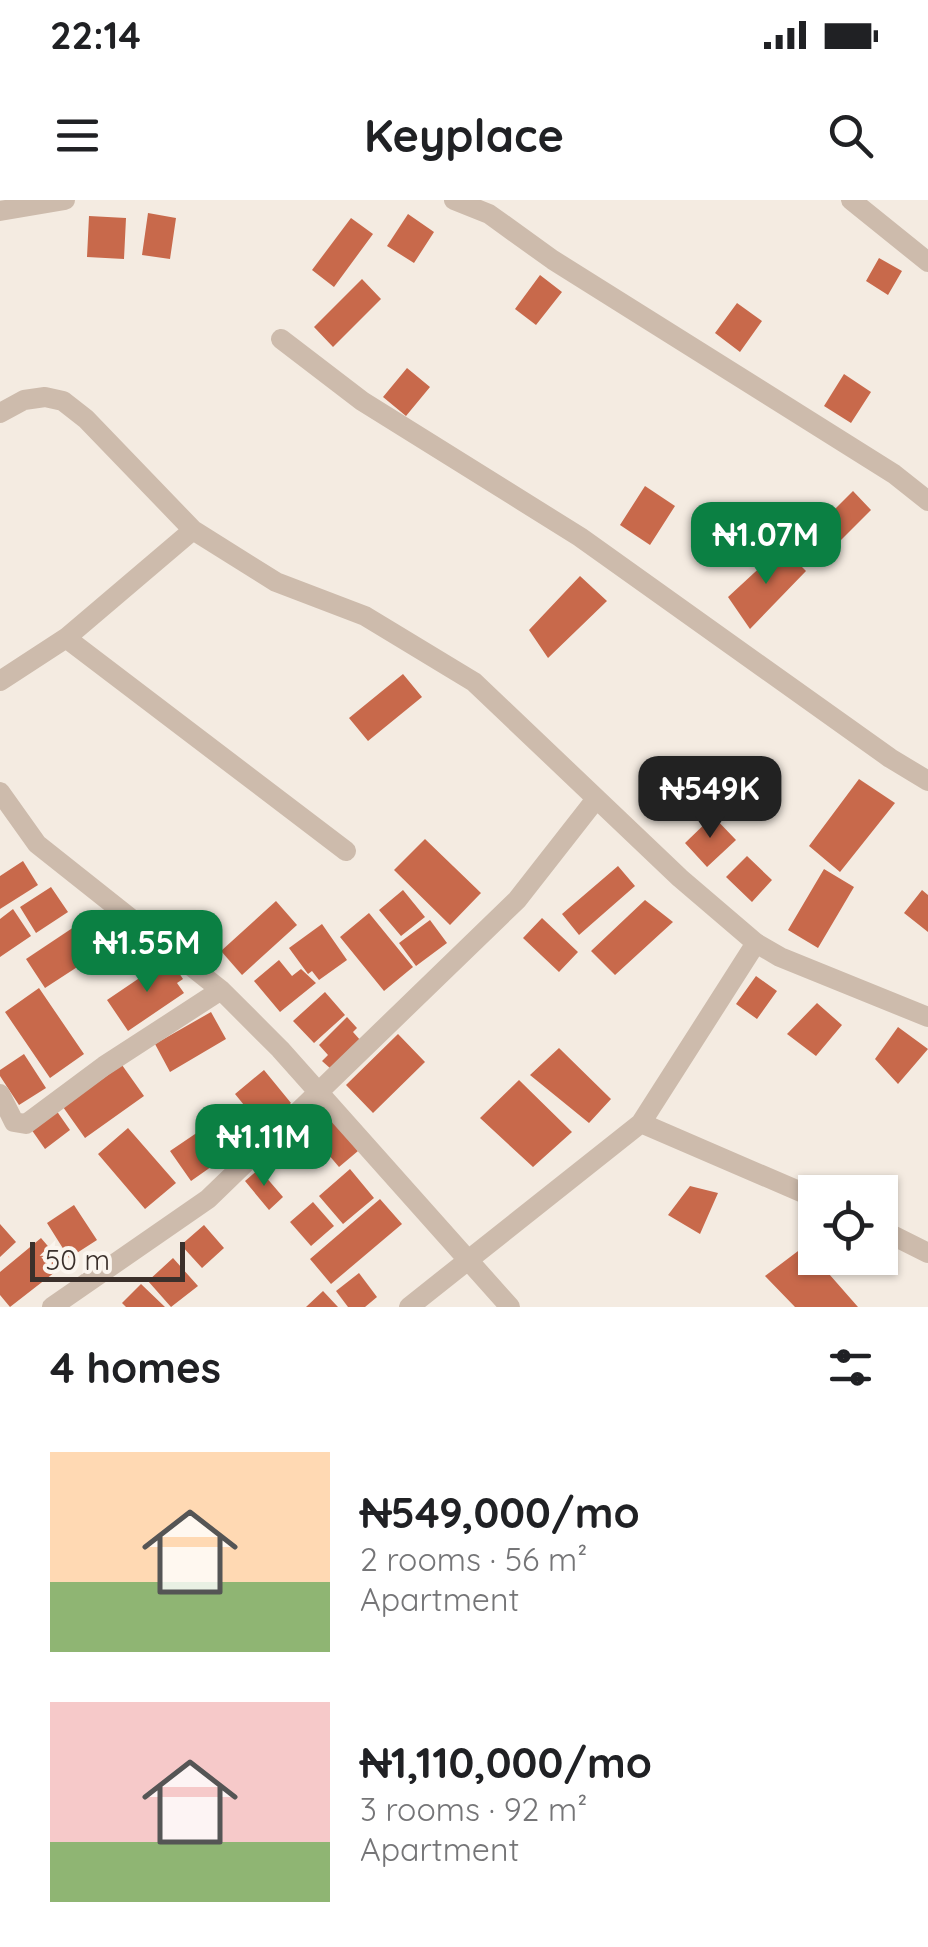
<!DOCTYPE html>
<html lang="en">
<head>
<meta charset="utf-8">
<style>
  body { margin:0; font-family:Quicksand,sans-serif; background:#f2f2f2; color:#202124; height:100vh; display:flex; flex-direction:column; font-size:38px; white-space:nowrap }
  * { box-sizing:border-box; margin:0 }
  p { font-size:32px; color:#757577 }
  .icon { flex:none; width:55px; height:55px; fill:none; stroke:currentColor; stroke-width:2; stroke-linecap:round; stroke-linejoin:round }
  .map { position:relative; height:1107px; overflow:hidden }
  .sheet { display:flex; flex-direction:column; background:#fff; flex:1 }
  .sheet>* { flex:none }
  .buttons { position:absolute; left:798px; top:975px; display:grid; gap:20px }
  .buttons a { display:grid; place-items:center; width:100px; height:100px; border-radius:0px; background:#fff; box-shadow:0 2px 8px #0004; font-size:50px }
  .scale { position:absolute; left:30px; bottom:25px; width:155px; box-sizing:border-box; padding-left:10px; border:5px solid #3b302b; border-top:0; font-size:28px; line-height:35px; white-space:nowrap; color:#3b302b; -webkit-text-stroke:8px #fbf5ee; paint-order:stroke }
  .price { position:absolute; translate:-50% -85px; padding:0 22px; border-radius:20px; background:#0b8043; color:#fff; font-size:32px; line-height:65px; filter:drop-shadow(0 2px 5px #0008) }
  .price::after { content:''; position:absolute; left:50%; top:60px; width:30px; height:22px; margin-left:-15px; background:inherit; clip-path:polygon(0 0,100% 0,50% 100%) }
  .price.current { background:#222; color:#fff }
  ul { padding:0; list-style:none }
  li { display:flex; align-items:center; gap:30px; height:250px; padding:0 50px }
  li span { display:grid; place-items:center; flex:none; width:280px; height:200px; border-radius:0px; color:#555 }
  li>.icon { margin-inline-start:auto }
  span .icon { width:120px; height:120px; fill:#fffc; stroke-width:1 }
  li b { font-size:42px }
  h2 { display:flex; justify-content:space-between; align-items:center; height:120px; padding:0 50px; font-size:42px }
  .status { display:flex; justify-content:space-between; align-items:center; height:70px; padding:0 50px; background:#fff; direction:ltr }
  .status svg { height:28px; fill:currentColor }
  header { display:flex; justify-content:space-between; align-items:center; height:130px; padding:0 50px; background:#fff; font-size:45px; font-weight:700 }
  .map>svg:first-child { display:block }
</style>
</head>
<body>
<div class="status"><b>22:14</b><svg viewBox="0 0 49 12"><path d="M0 12V9h3v3zM5 12V6h3v6zM10 12V3h3v9zM15 12V0h3v12zM26 1h20v11H26zM47 4h2v5h-2z"/></svg></div>
<header><svg class="icon" aria-label="menu" viewBox="0 0 24 24"><path d="M4 6h16M4 12h16M4 18h16"/></svg>Keyplace<svg class="icon" aria-label="search" viewBox="0 0 24 24"><circle cx="10" cy="10" r="6"/><path d="M15 15l6 6"/></svg></header>
<div class="map">
<svg width="928" height="1107" viewBox="0 0 928 1107">
  <rect width="100%" height="100%" fill="#f4ebe1"/>
  <path fill="#c8694b" d="M148,13L176,18L170,59L142,55Z
    M408,14L434,32L414,63L387,46Z
    M89,16L126,18L124,59L87,57Z
    M351,18L373,34L334,87L312,70Z
    M879,58L902,71L888,95L866,81Z
    M540,75L562,92L536,125L515,109Z
    M362,79L381,99L333,147L314,127Z
    M737,103L762,121L740,152L715,133Z
    M407,168L430,187L406,216L383,197Z
    M844,174L871,192L851,223L824,206Z
    M645,286L675,306L650,345L620,325Z
    M853,291L871,310L825,356L807,337Z
    M782,347L806,371L750,429L728,397Z
    M580,376L607,401L548,458L529,430Z
    M403,474L422,497L368,541L349,518Z
    M859,579L895,603L840,672L809,646Z
    M713,616L736,640L707,667L685,643Z
    M425,639L481,693L450,725L394,670Z
    M747,656L772,680L752,702L726,677Z
    M23,661L38,685L0,709V676Z
    M618,666L635,686L579,735L562,714Z
    M824,669L854,687L818,748L788,730Z
    M51,687L68,712L36,733L20,707Z
    M403,690L425,717L401,736L379,710Z
    M922,690L928,695V732L904,713Z
    M645,700L673,722L615,775L591,751Z
    M276,701L297,725L242,775L221,751Z
    M13,709L31,736L0,757V719Z
    M369,713L413,767L384,791L340,737Z
    M89,717L108,747L45,788L26,759Z
    M542,718L578,752L559,772L523,738Z
    M430,720L447,743L416,766L399,743Z
    M322,724L347,760L319,780L312,771L308,774L289,748Z
    M279,760L292,776L301,769L316,783L280,812L254,781Z
    M163,762L167,768L173,764L183,779L177,783L184,793L128,831L107,800Z
    M756,776L777,791L757,819L736,804Z
    M39,788L84,854L50,878L5,812Z
    M325,792L345,815L314,843L293,821Z
    M817,803L842,825L816,856L787,834Z
    M211,812L226,839L170,872L155,844Z
    M347,817L357,828L353,832L361,841L331,869L322,861L328,855L319,845Z
    M898,827L928,849L898,884L875,859Z
    M398,834L425,862L373,913L346,885Z
    M559,848L611,899L589,923L530,875Z
    M24,854L46,888L19,905L0,876V870Z
    M122,865L144,896L85,938L63,907Z
    M264,870L291,903L262,927L235,894Z
    M519,880L572,932L533,967L480,918Z
    M56,910L70,930L45,949L31,929Z
    M331,918L358,951L339,967L311,934Z
    M128,928L176,983L145,1009L98,954Z
    M198,932L218,962L191,981L170,951Z
    M259,969L283,997L269,1010L245,981Z
    M350,969L374,998L343,1024L319,996Z
    M690,986L718,993L700,1034L668,1015Z
    M380,999L402,1024L331,1084L310,1059Z
    M313,1002L334,1026L311,1046L290,1022Z
    M74,1005L97,1040L69,1058L47,1023Z
    M0,1024L16,1042L0,1057Z
    M204,1025L224,1048L202,1068L181,1045Z
    M41,1038L64,1065L10,1107L0,1095V1072Z
    M806,1045L815,1058L858,1107H795L765,1076Z
    M173,1058L198,1086L171,1107L148,1081Z
    M359,1073L377,1097L365,1107H348L336,1091Z
    M141,1084L165,1107H126L122,1103Z
    M323,1091L338,1107H306Z"/>
  <g fill="none" stroke-linecap="round" stroke-linejoin="round">
    <path stroke="#cdbbac" stroke-width="20" d="M454,0L489,14L553,60L894,274L928,301
      M851,0L928,62
      M0,11L65,0
      M281,139L362,201L580,337L890,558L928,581
      M0,213L24,200L45,197L63,201L86,219L193,330L66,438L0,481
      M193,330L276,382L365,416L474,482L680,678L756,743L780,757L928,817
      M66,438L346,651
      M0,592L37,644L221,790L280,849L510,1107
      M0,894L14,922L26,924L104,866L221,790
      M641,923L815,998
      M880,1029L928,1053
      M52,1107L208,999L517,700L596,599
      M409,1107L641,923L756,743"/>
  </g>
</svg>
<div class="buttons">
<a><svg class="icon" aria-label="locate" viewBox="0 0 24 24"><circle cx="12" cy="12" r="6"/><path d="M12 2v4M12 18v4M2 12h4M18 12h4"/></svg></a>
</div>
<div class="scale">50 m</div>
<b class="price" style="left:766px;top:387px">₦1.07M</b>
<b class="price current" style="left:710px;top:641px">₦549K</b>
<b class="price" style="left:147px;top:795px">₦1.55M</b>
<b class="price" style="left:264px;top:989px">₦1.11M</b>
</div>
<section class="sheet">
<h2>4 homes<svg class="icon" aria-label="filters" viewBox="0 0 24 24"><path d="M4 7h16M4 17h16"/><circle cx="9" cy="7" r="2"/><circle cx="15" cy="17" r="2"/></svg></h2>
<ul>
<li><span style="background:linear-gradient(#ffd9b3 65%,#8fb573 0)"><svg class="icon" aria-label="home" viewBox="0 0 24 24"><path d="M3 11l9-7 9 7M6 9v11h12V9"/></svg></span><div><b>₦549,000/mo</b><p>2 rooms · 56 m²</p><p>Apartment</p></div></li>
<li><span style="background:linear-gradient(#f6c9c9 70%,#8fb573 0)"><svg class="icon" aria-label="home" viewBox="0 0 24 24"><path d="M3 11l9-7 9 7M6 9v11h12V9"/></svg></span><div><b>₦1,110,000/mo</b><p>3 rooms · 92 m²</p><p>Apartment</p></div></li>
</ul>
</section>
</body>
</html>
